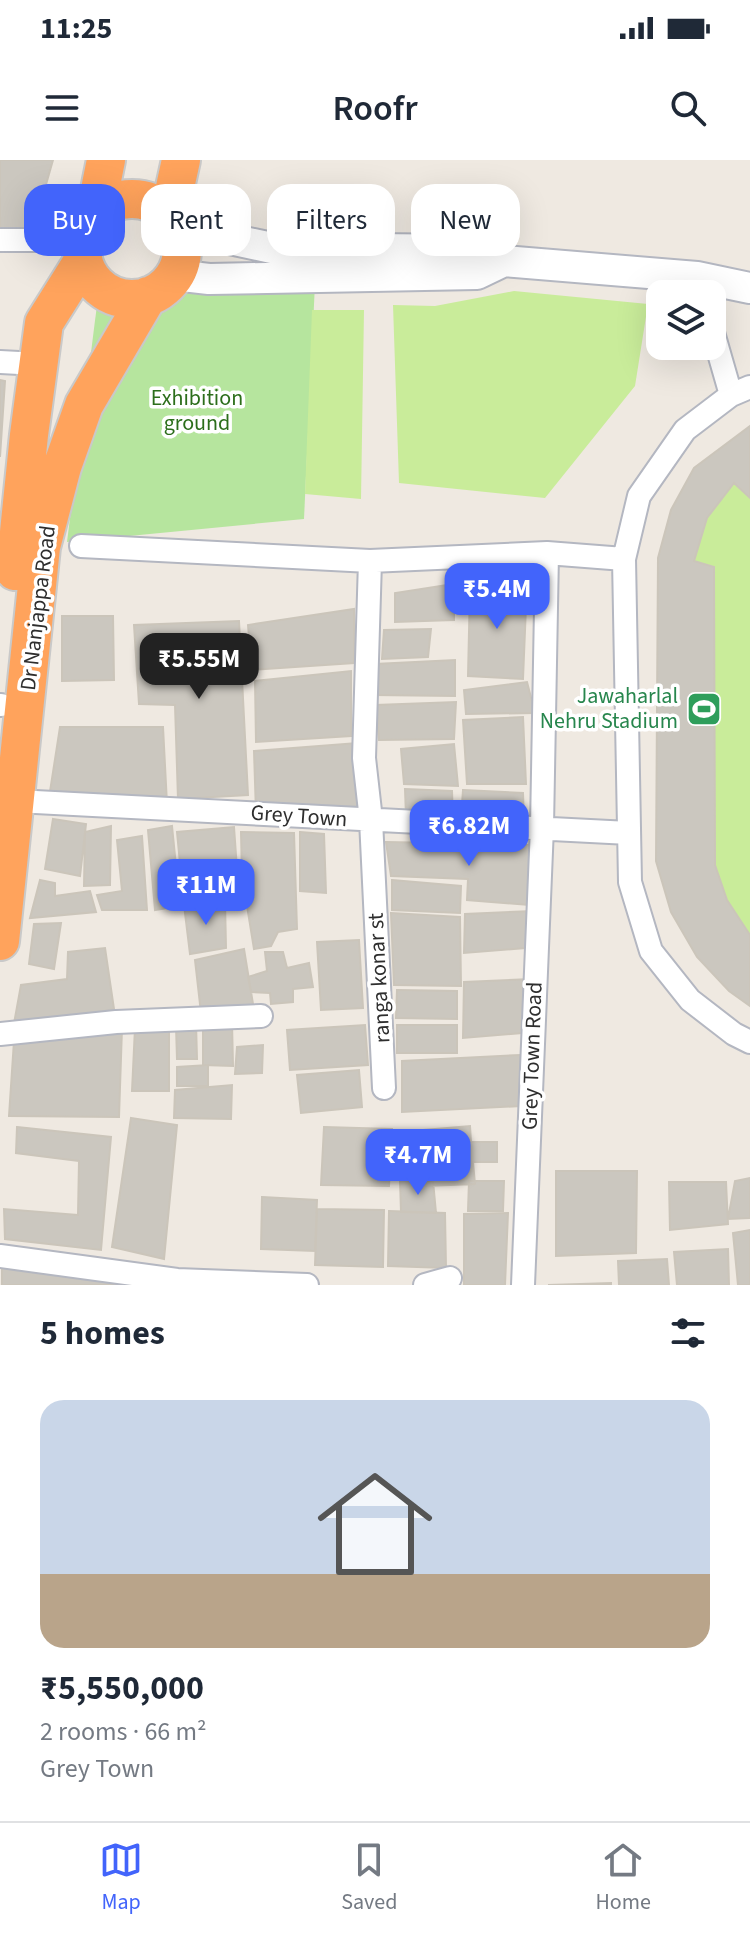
<!DOCTYPE html>
<html lang="en">
<head>
<meta charset="utf-8">
<style>
  body { margin:0; font-family:"Source Sans 3",sans-serif; background:#f6f6f7; color:#1f2937; height:100vh; display:flex; flex-direction:column; font-size:30px; white-space:nowrap }
  * { box-sizing:border-box; margin:0 }
  p { font-size:26px; color:#747a83 }
  .icon { flex:none; width:44px; height:44px; fill:none; stroke:currentColor; stroke-width:2; stroke-linecap:round; stroke-linejoin:round }
  .map { position:relative; height:1125px; overflow:hidden }
  .details { display:flex; flex-direction:column; background:#fff; flex:1 }
  .details>* { flex:none }
  .guide { position:absolute; left:24px; top:24px; width:702px; height:72px; display:flex; gap:16px }
  .fabs { position:absolute; left:646px; top:120px; display:grid; gap:16px }
  .fabs a { display:grid; place-items:center; width:80px; height:80px; border-radius:16px; background:#fff; box-shadow:0 8px 32px #0002; font-size:40px }
  .price { position:absolute; translate:-50% -68px; padding:0 18px; border-radius:16px; background:#4264fb; color:#fff; font-size:26px; line-height:52px; filter:drop-shadow(0 2px 4px #0008) }
  .price::after { content:''; position:absolute; left:50%; top:48px; width:24px; height:18px; margin-left:-12px; background:inherit; clip-path:polygon(0 0,100% 0,50% 100%) }
  .price.on { background:#222; color:#fff }
  ul { padding:0; list-style:none }
  li { display:grid; align-content:center; gap:16px; height:424px; padding:0 40px }
  li+li { border-top:2px solid #e0e1e3 }
  li span { display:grid; place-items:center; height:248px; border-radius:24px; color:#555 }
  li>.icon { margin-inline-start:auto }
  span .icon { width:144px; height:144px; fill:#fffc; stroke-width:1 }
  li b { font-size:34px }
  h2 { display:flex; justify-content:space-between; align-items:center; height:96px; padding:0 40px; font-size:34px }
  .pill { padding:0 28px; border-radius:24px; background:#fff; box-shadow:0 8px 32px #0002; font-size:28px; line-height:72px }
  .pill.on { background:#4264fb; color:#fff }
  .status { display:flex; justify-content:space-between; align-items:center; height:56px; padding:0 40px; background:#fff; direction:ltr }
  .status svg { height:22px; fill:currentColor }
  header { display:flex; justify-content:space-between; align-items:center; height:104px; padding:0 40px; background:#fff; font-size:36px; font-weight:600 }
  .tab-bar { display:flex; justify-content:space-around; align-items:center; height:112px; border-top:2px solid #e0e1e3; background:#fff; font-size:22px; color:#747a83 }
  .tab-bar a { display:grid; justify-items:center; gap:4px }
  .tab-bar .on { color:#4264fb }
  .map>svg:first-child { display:block }
</style>
</head>
<body>
<div class="status"><b>11:25</b><svg viewBox="0 0 49 12"><path d="M0 12V9h3v3zM5 12V6h3v6zM10 12V3h3v9zM15 12V0h3v12zM26 1h20v11H26zM47 4h2v5h-2z"/></svg></div>
<header><svg class="icon" aria-label="menu" viewBox="0 0 24 24"><path d="M4 6h16M4 12h16M4 18h16"/></svg>Roofr<svg class="icon" aria-label="search" viewBox="0 0 24 24"><circle cx="10" cy="10" r="6"/><path d="M15 15l6 6"/></svg></header>
<div class="map">
<svg width="750" height="1125" viewBox="0 0 750 1125">
  <rect width="100%" height="100%" fill="#efe9e1"/>
  <path fill="#b6e59e" d="M315,123L304,359L67,382L98,137L136,125Z"/>
  <path fill="#c9ec9a" d="M514,131L648,144L635,226L545,338L399,323L393,145L435,146Z
    M312,150H364L361,339L305,334Z
    M750,266V846L656,701L658,398L671,350L694,308Z"/>
  <path fill="#cbc7bf" stroke="#cbc5ba" stroke-width="2" d="M0,0H53L45,28L38,85L0,82Z
    M0,220L5,221L0,297Z
    M750,266V338L734,323L707,358L694,401L714,407L715,705L727,740L750,775V846L729,831L697,797L671,752L656,701L658,398L671,350L694,308Z
    M527,422L523,519L468,516L470,428Z
    M454,424V460L395,462V433Z
    M354,449V503L252,510L248,465Z
    M62,456H113L114,520L62,521Z
    M239,461L248,635L178,639L175,545L139,544L134,465Z
    M431,469L428,497L382,499L384,470Z
    M455,500V536L373,535L375,504Z
    M351,511V576L256,582L255,521Z
    M527,522L535,553L466,554L464,530Z
    M456,542L454,579L379,580L376,545Z
    M523,557L526,624H467L463,560Z
    M60,567H163L167,644L49,638Z
    M357,583L358,660L256,653L254,591Z
    M454,584L458,626L404,624L401,589Z
    M405,629L452,631L453,658L406,656Z
    M463,630L523,633L524,662L461,659Z
    M53,659L86,664L80,716L45,709Z
    M111,666L110,725L84,726L85,672Z
    M172,666L180,746L155,750L148,670Z
    M234,667L237,709H224L228,736L183,735L177,672Z
    M241,672L294,673L297,769L278,772L271,786L254,789L242,715Z
    M300,672L324,674L326,733L300,731Z
    M142,676L147,750H102L97,735L122,731L117,680Z
    M386,682L532,685L529,745L467,740L468,719L391,716Z
    M40,720L55,723V736L90,731L96,752L30,758Z
    M392,720L461,726L460,753L392,750Z
    M225,741L226,788L190,794L184,745Z
    M533,751L537,787L464,793L465,754Z
    M391,753L460,757L461,826L394,825Z
    M61,763L54,809L29,804L34,764Z
    M359,780L363,848L321,850L317,782Z
    M105,788L114,849L13,869L21,825L67,819L68,792Z
    M244,789L254,850L201,853L195,800Z
    M265,792H283L287,808L309,803L313,827L293,829V842L271,844L270,833L251,832L248,817L267,811Z
    M531,819L533,872L463,878L464,822Z
    M397,830L457,831V859L396,858Z
    M232,862L233,906L203,905V865Z
    M196,863L197,899H177L176,866Z
    M169,864V931H132L135,868Z
    M365,865L368,905L290,910L287,870Z
    M397,865H457V893H397Z
    M122,868L119,957L9,956L14,881Z
    M263,885L262,913L235,914L237,887Z
    M520,895L521,946L402,952V901Z
    M208,905V926H177V907Z
    M359,910L362,947L301,953L297,915Z
    M232,925L231,959L174,958L175,930Z
    M131,958L177,965L164,1099L112,1087Z
    M470,966L471,982H497V1002H473L475,1024L426,1026L424,970Z
    M17,967L111,977L101,1090L5,1079L4,1049L78,1055L79,1001L16,993Z
    M324,967L392,969L389,1026L321,1025Z
    M556,1011H637L636,1093L556,1096Z
    M750,1018V1058L728,1059L735,1021Z
    M400,1020L433,1021L436,1053L401,1052Z
    M469,1021H504L503,1051H468Z
    M669,1022H726L728,1064L670,1070Z
    M262,1037L317,1040L315,1091L261,1089Z
    M317,1049L384,1050L383,1107L315,1105Z
    M389,1051L445,1053L446,1108L388,1106Z
    M508,1053L505,1125H464V1054Z
    M750,1070V1125H738L733,1073Z
    M728,1089L729,1125H677L674,1092Z
    M667,1099L669,1125H619L618,1101Z
    M2,1107L137,1125H2Z
    M611,1123V1125H548Z"/>
  <g fill="none" stroke-linecap="round" stroke-linejoin="round">
    <g stroke="#b4b7c1" stroke-width="26">
      <path id="street" d="M0,80H83
        M712,169L731,235
        M0,202L38,204
        M750,227L731,235L685,270L639,336L624,399L630,722L651,791L690,840L734,874L750,882
        M81,386L370,401L547,393L624,399
        M370,401L364,598L371,660L384,928
        M0,545H1
        M16,641L629,673
        M0,874L116,862L261,856
        M0,1096L177,1120L307,1125
        M425,1125L450,1118
        M523,1125L542,667L547,393"/>
    </g>
    <g stroke="#b4b7c1" stroke-width="34">
      <path id="secondary" d="M178,68L272,88L475,90L493,94L504,101L697,117L750,128
        M174,115L209,119L477,114L504,101"/>
    </g>
    <g stroke="#c9c9c9" stroke-width="42">
      <path id="highway" d="M82 89a50 50 0 1 1 100 0a50 50 0 1 1-100 0Z
        M95,55L106,0
        M169,55L181,0
        M15,411L29,275L44,163L83,101
        M0,781L41,387L62,307L84,245L148,136"/>
    </g>
    <use href="#street" stroke="#fff" stroke-width="22"/>
    <use href="#secondary" stroke="#fff" stroke-width="30"/>
    <use href="#highway" stroke="#ffa35c" stroke-width="38"/>
  </g>
  <defs>
    <g id="stadium-square" transform="scale(1.8)"><rect x="-9" y="-9" width="18" height="18" rx="4" fill="#2e9e5b" stroke="#fff"/><path d="M0-5a6.5 5 0 1 0 0 10a6.5 5 0 1 0 0-10ZM-3.5-1.8h7v3.6h-7Z" fill="#fff"/></g>
  </defs>
  <g fill-rule="evenodd">
    <use href="#stadium-square" x="704" y="549"/>
  </g>
  <g text-anchor="middle" dominant-baseline="central" stroke-width="7" stroke-linejoin="round" paint-order="stroke">
    <g font-size="22" fill="#2c6e1b" stroke="#fff">
      <text x="197" y="238">Exhibition<tspan x="197" dy="25">ground</tspan></text>
    </g>
    <g font-size="22" fill="#2e2e2e" stroke="#fff">
      <text transform="translate(38 448) rotate(-83)">Dr Nanjappa Road</text>
      <text transform="translate(299 656) rotate(4)">Grey Town</text>
      <text transform="translate(379 818) rotate(-93)">ranga konar st</text>
      <text transform="translate(532 896) rotate(-88)">Grey Town Road</text>
    </g>
    <g font-size="22" fill="#27864d" stroke="#fff" text-anchor="end">
      <text x="678" y="536">Jawaharlal<tspan x="678" dy="25">Nehru Stadium</tspan></text>
    </g>
  </g>
</svg>
<div class="fabs">
<a><svg class="icon" aria-label="layers" viewBox="0 0 24 24"><path d="M12 4l9 5-9 5-9-5zM3 14l9 5 9-5"/></svg></a>
</div>
<b class="price" style="left:497px;top:471px">₹5.4M</b>
<b class="price on" style="left:199px;top:541px">₹5.55M</b>
<b class="price" style="left:469px;top:708px">₹6.82M</b>
<b class="price" style="left:206px;top:767px">₹11M</b>
<b class="price" style="left:418px;top:1037px">₹4.7M</b>
<div class="guide">
<a class="pill on">Buy</a>
<a class="pill">Rent</a>
<a class="pill">Filters</a>
<a class="pill">New</a>
</div>
</div>
<section class="details">
<h2>5 homes<svg class="icon" aria-label="filters" viewBox="0 0 24 24"><path d="M4 7h16M4 17h16"/><circle cx="9" cy="7" r="2"/><circle cx="15" cy="17" r="2"/></svg></h2>
<ul>
<li><span style="background:linear-gradient(#c9d6e8 70%,#b9a48a 0)"><svg class="icon" aria-label="home" viewBox="0 0 24 24"><path d="M3 11l9-7 9 7M6 9v11h12V9"/></svg></span><div><b>₹5,550,000</b><p>2 rooms · 66 m²</p><p>Grey Town</p></div></li>
</ul>
</section>
<nav class="tab-bar">
<a class="on"><svg class="icon" aria-label="map" viewBox="0 0 24 24"><path d="M3 6l6-2 6 2 6-2v14l-6 2-6-2-6 2zM9 4v14M15 6v14"/></svg>Map</a>
<a><svg class="icon" aria-label="saved" viewBox="0 0 24 24"><path d="M7 4h10v16l-5-4-5 4z"/></svg>Saved</a>
<a><svg class="icon" aria-label="home" viewBox="0 0 24 24"><path d="M3 11l9-7 9 7M6 9v11h12V9"/></svg>Home</a>
</nav>
</body>
</html>
